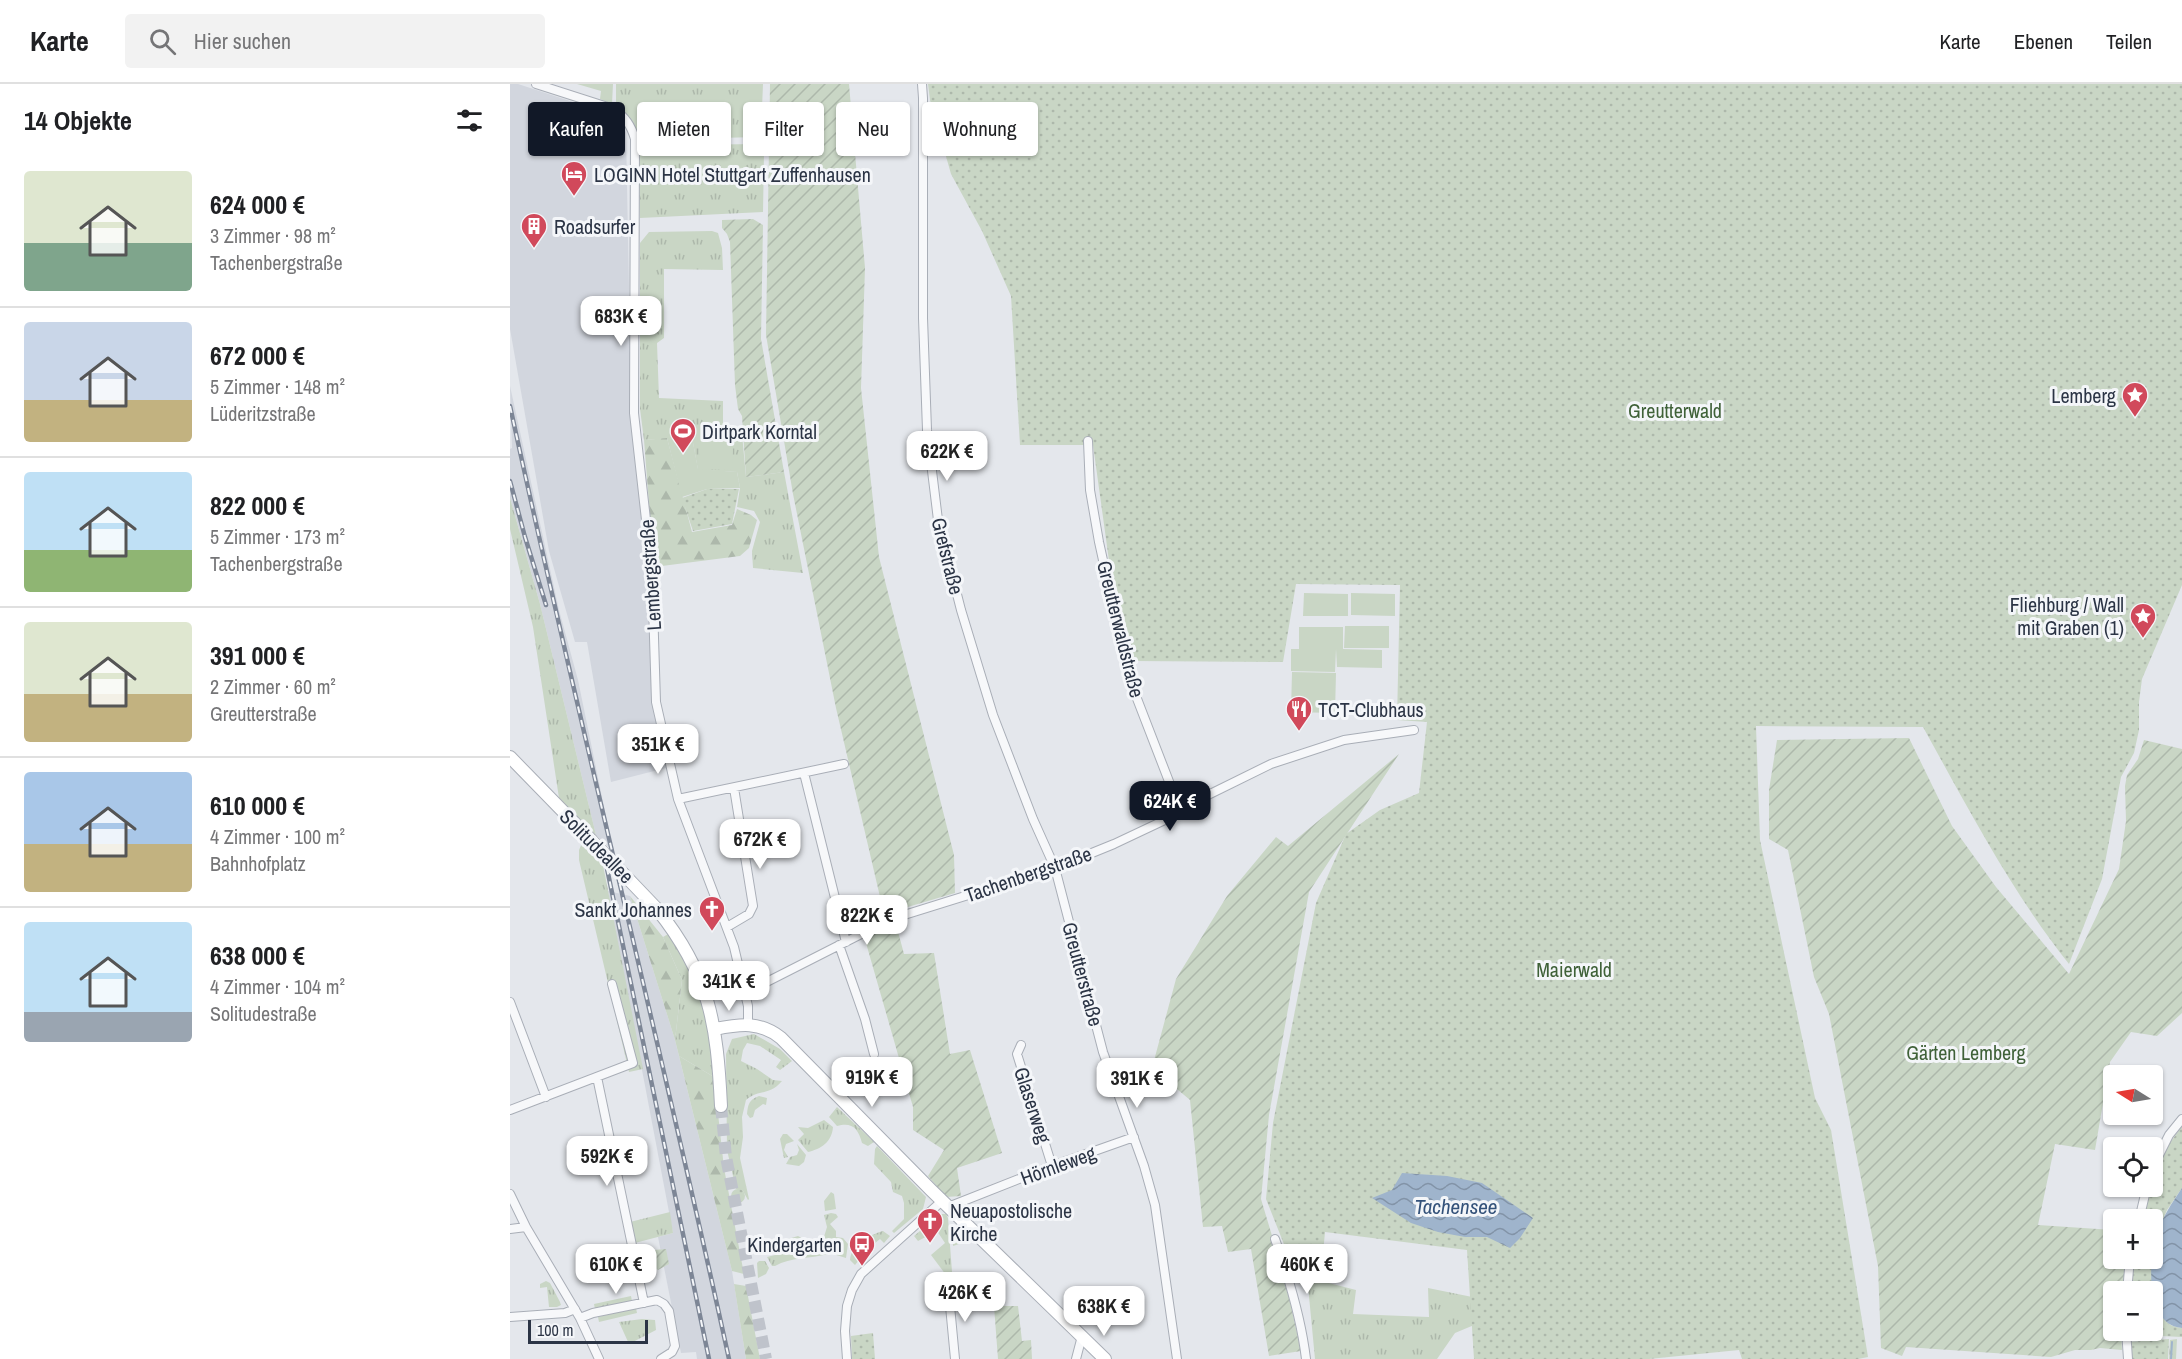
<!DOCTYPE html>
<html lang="de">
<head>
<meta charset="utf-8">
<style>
  body { margin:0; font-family:"Archivo Narrow",sans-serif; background:#f2f2f2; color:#202124; height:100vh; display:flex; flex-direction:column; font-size:22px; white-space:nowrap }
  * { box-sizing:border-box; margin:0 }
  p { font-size:20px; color:#757577 }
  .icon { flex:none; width:33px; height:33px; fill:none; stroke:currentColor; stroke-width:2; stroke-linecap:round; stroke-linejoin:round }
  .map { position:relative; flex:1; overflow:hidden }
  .sheet { display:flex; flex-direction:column; background:#fff; width:510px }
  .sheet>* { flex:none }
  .banner { position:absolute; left:18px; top:18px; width:570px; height:54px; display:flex; gap:12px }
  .needle { width:39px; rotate:281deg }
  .fabs { position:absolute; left:1593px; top:981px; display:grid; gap:12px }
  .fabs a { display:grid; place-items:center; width:60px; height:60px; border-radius:6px; background:#fff; box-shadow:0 2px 4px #0004; font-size:30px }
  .scale { position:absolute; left:18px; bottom:15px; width:120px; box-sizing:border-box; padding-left:6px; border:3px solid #2b3445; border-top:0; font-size:16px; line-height:21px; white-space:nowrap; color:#2b3445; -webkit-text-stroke:4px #f4f6f9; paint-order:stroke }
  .price { position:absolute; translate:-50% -51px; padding:0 14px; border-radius:12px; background:#fff; color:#222; font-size:20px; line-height:39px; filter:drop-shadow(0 2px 3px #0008) }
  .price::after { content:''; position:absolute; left:50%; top:36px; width:18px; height:14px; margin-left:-9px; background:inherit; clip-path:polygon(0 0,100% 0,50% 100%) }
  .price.active { background:#111827; color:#fff }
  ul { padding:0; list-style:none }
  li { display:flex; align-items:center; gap:18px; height:150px; padding:0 24px }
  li+li { border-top:2px solid #e0e0e0 }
  li span { display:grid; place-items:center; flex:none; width:168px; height:120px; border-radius:6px; color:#555 }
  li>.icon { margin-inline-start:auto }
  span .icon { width:72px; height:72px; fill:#fffc; stroke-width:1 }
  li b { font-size:26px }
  h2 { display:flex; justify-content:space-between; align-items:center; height:72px; padding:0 24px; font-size:26px }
  .tag { padding:0 21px; border-radius:6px; background:#fff; box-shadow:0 2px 4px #0004; font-size:21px; line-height:54px }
  .tag.active { background:#111827; color:#fff }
  header { display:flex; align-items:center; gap:36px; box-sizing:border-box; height:84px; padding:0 30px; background:#fff; border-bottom:2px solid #e0e0e0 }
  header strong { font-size:28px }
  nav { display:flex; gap:33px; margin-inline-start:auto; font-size:21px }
  .search { width:420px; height:54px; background:#f2f2f2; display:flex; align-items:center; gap:15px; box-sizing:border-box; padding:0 21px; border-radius:6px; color:#757577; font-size:22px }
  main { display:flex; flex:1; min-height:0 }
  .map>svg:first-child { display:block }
</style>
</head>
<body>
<header>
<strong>Karte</strong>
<div class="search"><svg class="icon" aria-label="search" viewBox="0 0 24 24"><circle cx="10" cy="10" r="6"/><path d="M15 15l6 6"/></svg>Hier suchen</div>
<nav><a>Karte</a><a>Ebenen</a><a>Teilen</a></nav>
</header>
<main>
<section class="sheet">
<h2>14 Objekte<svg class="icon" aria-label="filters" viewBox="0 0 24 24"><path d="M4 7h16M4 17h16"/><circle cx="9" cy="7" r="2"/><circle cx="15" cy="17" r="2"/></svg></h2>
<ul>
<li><span style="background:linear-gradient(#dfe7d0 60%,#7fa58c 0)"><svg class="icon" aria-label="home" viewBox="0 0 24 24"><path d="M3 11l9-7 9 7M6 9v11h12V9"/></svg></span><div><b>624 000 €</b><p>3 Zimmer · 98 m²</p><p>Tachenbergstraße</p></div></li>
<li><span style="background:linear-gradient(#c9d6e8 65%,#c2b280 0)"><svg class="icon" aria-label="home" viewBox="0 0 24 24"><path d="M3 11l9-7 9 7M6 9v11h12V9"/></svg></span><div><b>672 000 €</b><p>5 Zimmer · 148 m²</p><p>Lüderitzstraße</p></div></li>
<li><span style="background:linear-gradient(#bfe0f5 65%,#8fb573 0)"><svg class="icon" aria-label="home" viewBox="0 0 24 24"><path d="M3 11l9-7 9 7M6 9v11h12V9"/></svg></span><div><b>822 000 €</b><p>5 Zimmer · 173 m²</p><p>Tachenbergstraße</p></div></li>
<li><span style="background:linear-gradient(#dfe7d0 60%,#c2b280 0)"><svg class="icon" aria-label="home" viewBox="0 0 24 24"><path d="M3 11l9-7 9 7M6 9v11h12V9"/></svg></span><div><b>391 000 €</b><p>2 Zimmer · 60 m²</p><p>Greutterstraße</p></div></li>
<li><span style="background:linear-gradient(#a9c7e8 60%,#c2b280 0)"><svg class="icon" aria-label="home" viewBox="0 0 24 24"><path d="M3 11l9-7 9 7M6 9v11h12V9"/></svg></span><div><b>610 000 €</b><p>4 Zimmer · 100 m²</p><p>Bahnhofplatz</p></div></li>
<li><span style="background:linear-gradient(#bfe0f5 75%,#9aa5b1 0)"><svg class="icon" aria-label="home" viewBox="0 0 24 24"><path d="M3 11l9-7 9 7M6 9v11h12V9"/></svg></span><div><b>638 000 €</b><p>4 Zimmer · 104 m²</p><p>Solitudestraße</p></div></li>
</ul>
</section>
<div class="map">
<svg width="1672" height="1275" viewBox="0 0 1672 1275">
  <defs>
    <pattern id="grass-tufts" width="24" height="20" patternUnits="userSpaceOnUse" patternTransform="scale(1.5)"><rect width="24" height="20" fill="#c9d6c5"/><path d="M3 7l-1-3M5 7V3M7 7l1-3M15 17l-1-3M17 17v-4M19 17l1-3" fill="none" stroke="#adb8ab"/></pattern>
    <pattern id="forest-firs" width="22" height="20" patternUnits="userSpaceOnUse" patternTransform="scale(1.5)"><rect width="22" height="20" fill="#c9d6c5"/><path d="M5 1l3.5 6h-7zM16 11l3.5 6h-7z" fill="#adb8ab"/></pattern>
    <pattern id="park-dots" width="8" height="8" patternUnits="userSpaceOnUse" patternTransform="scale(1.5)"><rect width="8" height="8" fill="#c9d6c5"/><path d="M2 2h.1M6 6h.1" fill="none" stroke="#adb8ab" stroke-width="1.8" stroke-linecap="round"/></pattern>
    <pattern id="garden-furrows" width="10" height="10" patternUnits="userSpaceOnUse" patternTransform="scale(1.5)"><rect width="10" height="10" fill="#c9d6c5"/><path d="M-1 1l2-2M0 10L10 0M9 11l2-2" fill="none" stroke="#adb8ab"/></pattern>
    <pattern id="water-waves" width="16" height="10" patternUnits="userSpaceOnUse" patternTransform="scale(1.5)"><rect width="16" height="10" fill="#9fb4cc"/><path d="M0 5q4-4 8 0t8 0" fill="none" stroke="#8293a7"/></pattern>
  </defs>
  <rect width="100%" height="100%" fill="#e4e7ec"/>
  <path fill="#d2d6de" d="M0,0H8L100,30L116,48L121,309L135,465L143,618L156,684L101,698L77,558H65L39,467L0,245Z
    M0,302L49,526L68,596L103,767L86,751L30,520L0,414V365L2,364Z
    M98,807L120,812L165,956L222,1187L236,1275H187L186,1268L171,1269L148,1153L163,1149Z"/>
  <path fill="url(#grass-tufts)" d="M67,0H103L102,20L90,15L91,7Z
    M106,0H253L251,49L248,53L168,55L127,52L106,24Z
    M128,58L166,61L249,60L254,70L253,128L130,134Z
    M202,147L208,149L212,164L213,186L154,185V254L147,259L149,314L213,317V351L232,350L236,393L274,388L293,489L243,484L242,467L250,438L244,427L227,423L230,404L227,388L188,386L182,353L134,356L130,325V159L139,148Z
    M0,414L30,520L86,751L49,714L23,543L0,445Z
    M72,759L93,781L133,985L119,988L69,776V766Z
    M160,849L186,898L196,932L204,993L169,972L165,956L172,896L153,853Z
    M244,950L270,965L282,977L270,986L266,983L271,976L250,962L237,959L233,966L231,977L247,985L263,996L272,997C258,1013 250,1004 236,1016L232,1033L233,1053L230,1074L239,1115L238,1116L233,1107L226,1105L217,1066L216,970L222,955Z
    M249,1012L257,1014L256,1021L253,1020L245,1026L243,1033L240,1034L237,1030C238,1020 239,1016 249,1012Z
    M327,1023L364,1058L358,1062L352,1059C348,1044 342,1038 327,1042L319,1033Z
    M314,1036L323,1043C322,1058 311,1065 298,1068L288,1056L294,1050L288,1043L298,1044Z
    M273,1050H277L284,1057L276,1060L274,1066L278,1073L274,1074L270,1055Z
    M287,1060L296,1071L294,1078L289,1082L276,1080L280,1073L287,1071L289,1066Z
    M367,1062L416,1113L413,1125L384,1149L382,1147L394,1135V1119L392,1112L383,1108L381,1098L364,1080L365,1065Z
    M321,1108L324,1110L326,1125L315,1127L314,1117Z
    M160,1128L163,1149L121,1160L116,1139Z
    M321,1129L326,1130L328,1133L320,1140L326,1147V1153L333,1154L338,1160L336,1174L323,1170L312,1159L317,1143L314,1131Z
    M430,1130H436L438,1134L443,1201L441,1203L433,1195L436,1191L421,1171L435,1159L427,1147L408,1157L404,1152Z
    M442,1142L445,1143L458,1157L443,1162Z
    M373,1147L380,1152L374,1159L370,1155L347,1174L349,1176L345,1181L340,1176C341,1161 359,1151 373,1147Z
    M288,1152L314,1166L318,1170C300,1175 281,1173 265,1182H262L257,1173L277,1168L275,1161L278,1155Z
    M249,1177H255L259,1184L256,1190L248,1194L247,1179Z
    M36,1197L40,1199L50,1218L51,1221L47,1223H39L37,1203L30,1204V1200Z
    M811,1197L846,1206L843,1230L919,1233L918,1204L977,1216L988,1231L945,1249L927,1275H805L798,1202L800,1198Z
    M121,1212L122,1217L85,1225L84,1220Z
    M126,1224L127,1229L89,1238L88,1233Z
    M132,1235L145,1236L146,1246L119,1260L109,1238Z"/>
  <path fill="url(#forest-firs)" d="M157,354L182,448L222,441L227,425L241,431L247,436L239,464L230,472L144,483L134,356Z
    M120,812L153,853L172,896L165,956Z
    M169,972L204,993L214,1084L234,1190L222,1187Z
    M224,1200L236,1202L250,1275H236Z
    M1667,1255L1666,1275H1659L1660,1256Z"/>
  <path fill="url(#park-dots)" d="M418,0H1672V501L1632,595L1629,618V646L1624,669L1611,693L1592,795L1559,880C1501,807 1458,724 1413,643L1246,642L1250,756L1305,1014L1321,1046L1358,1273L1348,1275H1232L1229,1266L1139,1275H964L957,1166L815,1148L811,1191L787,1193L756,1115L763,1039L806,819L836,750L870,726L909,709L917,638L887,636L890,501L786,500L773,578L622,577L601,491L583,361H510L501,212L472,147L441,90L420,16Z
    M197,405H229L222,440L183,447L172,414Z
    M1672,1042V1104L1657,1126L1645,1154L1642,1184V1207L1619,1208L1623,1175L1642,1174V1136L1632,1135L1641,1103L1642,1102L1647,1077Z
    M221 1112a7 7 0 1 1 14 0a7 7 0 1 1-14 0Z
    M1643,1210C1647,1225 1653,1243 1672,1244V1253L1651,1252L1618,1255V1247L1642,1246Z
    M363,1249L365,1275H342L341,1252Z
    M1659,1255L1658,1275H1621L1618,1258Z"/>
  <path fill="url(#garden-furrows)" d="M260,0H339L355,184L351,304L369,473L444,771L445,809L374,830L326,624L283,410L256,251Z
    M243,135L253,141L251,255L274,388L236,393L232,332L228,325L225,301L220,158L217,150L212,144V136Z
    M1399,654L1442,742L1486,803L1559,890L1609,785L1616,737L1615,702L1617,691L1628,675L1634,656L1672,665V929L1647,952L1621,948L1600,978L1585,1066L1545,1060L1528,1141L1603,1146L1604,1174L1618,1175L1613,1207L1604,1208V1246L1611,1247L1612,1266L1590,1264L1581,1266H1565L1541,1273L1396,1263L1392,1272L1371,1264L1368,1182L1319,930L1304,893L1278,766L1259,755V706L1267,656Z
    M889,670L799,808L759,1031L751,1115L775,1195L791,1267L759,1272L741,1165L718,1168L712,1142L693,1143L680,1016L642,984L666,895L717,812L766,753L778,762Z
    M386,840L394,870L424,869L440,970L460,966L492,1069L447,1084L451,1112L436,1113L418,1092L434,1066L403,1046V1023L354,852Z
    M156,1165L159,1180L148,1186L141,1181L144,1166Z
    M484,1222H508L512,1257L521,1256L522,1275H488Z"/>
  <path fill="#c9d6c5" d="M182,353L188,385L227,388L230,404L197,405L172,413L157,354Z
    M190,363H223L222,386L190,385Z
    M794,509L838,510V532H793Z
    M841,509L885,510V532L841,531Z
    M835,542H879V564H834Z
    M789,543H833V565L872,566V584L827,583L826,565L825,588L781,587V565H789Z
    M782,588L826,589L825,629L781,628Z"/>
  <path fill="url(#water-waves)" d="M892,1089L937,1092L972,1099L1023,1134L1010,1154L1000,1164L977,1153H955L928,1148L901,1139L862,1114L882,1106Z
    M1672,1104V1244C1636,1242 1638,1178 1646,1153C1651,1135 1662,1119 1672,1104Z"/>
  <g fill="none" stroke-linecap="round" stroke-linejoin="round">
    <path stroke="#9fb4cc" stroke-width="2" d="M1661,1275L1662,1258"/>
    <path stroke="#bfc3cb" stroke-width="12" stroke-dasharray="12 6" stroke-linecap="butt" d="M211,1022L216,1073L256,1275"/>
    <g stroke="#a9aeb7" stroke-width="10">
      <path id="minor" d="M26,0L104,25C115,33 121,41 125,55L124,329L142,489L146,618L168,715L224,863L238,922V941
        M412,0L413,14V234L417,346L428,436L451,526L483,631L523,735L545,784L593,968L634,1082L645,1121L667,1275
        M578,357L580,406L589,458L619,594L660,700L674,725
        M294,689L336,858
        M168,715L334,680
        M217,843L239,830L243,822L224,704
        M329,861L355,935L364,970
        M235,909L365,843L391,832L545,784L604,760L657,735L696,712L761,680L834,656L904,646
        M0,918L36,1013
        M511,961L507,970L542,1082
        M87,993L134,1219
        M0,1026L123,979L102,900
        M1642,1085L1659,1051L1672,1035
        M0,1110L16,1143L70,1234L89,1275
        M438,1123L542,1082L624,1053
        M1629,1136L1637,1102
        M0,1145L16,1143
        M765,1155C779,1194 791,1233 796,1275
        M1617,1208L1620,1174
        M435,1211L440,1222L445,1275
        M0,1233L55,1229L65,1225
        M70,1234L83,1229L147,1216L154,1220L159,1227L165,1262L162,1268L151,1275
        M1616,1246L1618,1275
        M337,1275L335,1247L337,1222L342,1206L351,1190L432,1117
        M566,1275L572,1252"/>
    </g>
    <g stroke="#a9aeb7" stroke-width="14">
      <path id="secondary" d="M0,673L81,756
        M147,825C200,891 207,940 211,1022
        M205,945C230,940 250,937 271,954L421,1106L595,1275"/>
    </g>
    <use href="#minor" stroke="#f7f8fa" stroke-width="8"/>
    <use href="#secondary" stroke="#fff" stroke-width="12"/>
    <g stroke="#7d8696" stroke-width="4.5">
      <path id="rail" d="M0,322C69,641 150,957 219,1275
        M0,397L15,453L36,521
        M94,770L199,1275"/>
    </g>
    <use href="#rail" stroke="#f4f6f9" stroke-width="2" stroke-dasharray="7" stroke-linecap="butt"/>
    <g stroke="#a9aeb7" stroke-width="14" stroke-linecap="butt">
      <path id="secondary-bridge" d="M81,756L147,825"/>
    </g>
    <use href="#secondary-bridge" stroke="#fff" stroke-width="12"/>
  </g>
  <defs>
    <g id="hotel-pin" transform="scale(1.35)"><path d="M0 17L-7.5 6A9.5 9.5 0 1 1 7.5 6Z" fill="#d1495b" stroke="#f4f6f9"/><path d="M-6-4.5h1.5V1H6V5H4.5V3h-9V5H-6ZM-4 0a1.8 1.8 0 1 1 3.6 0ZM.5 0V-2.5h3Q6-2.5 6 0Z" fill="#fff"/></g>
    <g id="building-pin" transform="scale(1.35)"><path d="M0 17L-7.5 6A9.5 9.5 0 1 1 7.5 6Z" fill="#d1495b" stroke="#f4f6f9"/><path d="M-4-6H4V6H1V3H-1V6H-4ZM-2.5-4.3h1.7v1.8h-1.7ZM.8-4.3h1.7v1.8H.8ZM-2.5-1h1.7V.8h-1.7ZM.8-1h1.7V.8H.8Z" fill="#fff"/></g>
    <g id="sight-pin" transform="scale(1.35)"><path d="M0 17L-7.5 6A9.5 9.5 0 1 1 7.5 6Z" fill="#d1495b" stroke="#f4f6f9"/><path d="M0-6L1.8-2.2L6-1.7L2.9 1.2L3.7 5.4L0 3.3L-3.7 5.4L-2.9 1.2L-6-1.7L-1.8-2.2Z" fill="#fff"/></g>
    <g id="stadium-pin" transform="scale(1.35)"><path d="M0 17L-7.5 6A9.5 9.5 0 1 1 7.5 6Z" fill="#d1495b" stroke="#f4f6f9"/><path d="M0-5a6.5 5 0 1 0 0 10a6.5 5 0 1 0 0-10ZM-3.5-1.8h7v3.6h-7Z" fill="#fff"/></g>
    <g id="restaurant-pin" transform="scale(1.35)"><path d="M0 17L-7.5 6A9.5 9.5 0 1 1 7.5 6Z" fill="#d1495b" stroke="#f4f6f9"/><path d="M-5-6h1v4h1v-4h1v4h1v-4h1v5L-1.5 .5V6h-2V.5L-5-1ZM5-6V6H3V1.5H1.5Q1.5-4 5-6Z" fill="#fff"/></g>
    <g id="church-pin" transform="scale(1.35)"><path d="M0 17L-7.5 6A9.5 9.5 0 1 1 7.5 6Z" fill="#d1495b" stroke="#f4f6f9"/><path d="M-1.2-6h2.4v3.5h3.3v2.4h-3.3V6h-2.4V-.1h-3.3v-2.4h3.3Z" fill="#fff"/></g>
    <g id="bus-pin" transform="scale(1.35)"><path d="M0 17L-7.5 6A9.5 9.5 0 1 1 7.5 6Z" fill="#d1495b" stroke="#f4f6f9"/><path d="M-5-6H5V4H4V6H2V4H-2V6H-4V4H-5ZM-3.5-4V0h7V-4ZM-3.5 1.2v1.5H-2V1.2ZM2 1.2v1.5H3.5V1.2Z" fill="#fff"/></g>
  </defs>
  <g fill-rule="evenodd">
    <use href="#hotel-pin" x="64" y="90"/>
    <use href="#building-pin" x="24" y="142"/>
    <use href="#sight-pin" x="1625" y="311"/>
    <use href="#stadium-pin" x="173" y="347"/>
    <use href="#sight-pin" x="1633" y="532"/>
    <use href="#restaurant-pin" x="789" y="625"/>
    <use href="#church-pin" x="202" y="825"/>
    <use href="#church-pin" x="420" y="1137"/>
    <use href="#bus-pin" x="352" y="1160"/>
  </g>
  <g text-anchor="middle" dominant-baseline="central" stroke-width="6" stroke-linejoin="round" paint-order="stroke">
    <g font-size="20" fill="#2b3445" stroke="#f4f6f9" text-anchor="start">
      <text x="84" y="90">LOGINN Hotel Stuttgart Zuffenhausen</text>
      <text x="44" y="142">Roadsurfer</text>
      <text x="1606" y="311" text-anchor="end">Lemberg</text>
      <text x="192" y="347">Dirtpark Korntal</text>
      <text x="1614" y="520" text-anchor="end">Fliehburg / Wall<tspan x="1614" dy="23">mit Graben (1)</tspan></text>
      <text x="808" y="625">TCT-Clubhaus</text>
      <text x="182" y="825" text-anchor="end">Sankt Johannes</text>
      <text x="440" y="1126">Neuapostolische<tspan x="440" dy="23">Kirche</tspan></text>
      <text x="332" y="1160" text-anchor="end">Kindergarten</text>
    </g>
    <g font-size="20" fill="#3f6138" stroke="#f4f6f9">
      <text x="1165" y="326">Greutterwald</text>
      <text x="1064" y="885">Maierwald</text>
      <text x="1456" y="968">Gärten Lemberg</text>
    </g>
    <g font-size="20" fill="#2b3445" stroke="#f4f6f9">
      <text transform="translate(438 472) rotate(76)">Grefstraße</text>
      <text transform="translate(140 491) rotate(-94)">Lembergstraße</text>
      <text transform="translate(611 545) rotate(76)">Greutterwaldstraße</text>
      <text transform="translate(87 762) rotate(45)">Solitudeallee</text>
      <text transform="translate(518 790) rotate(-19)">Tachenbergstraße</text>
      <text transform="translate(573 890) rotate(75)">Greutterstraße</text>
      <text transform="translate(523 1021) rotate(72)">Glaserweg</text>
      <text transform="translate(548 1081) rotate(-20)">Hörnleweg</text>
    </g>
    <g font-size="21" font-style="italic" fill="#34527a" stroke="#f4f6f9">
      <text x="946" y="1122">Tachensee</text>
    </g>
  </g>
</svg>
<div class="fabs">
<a><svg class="needle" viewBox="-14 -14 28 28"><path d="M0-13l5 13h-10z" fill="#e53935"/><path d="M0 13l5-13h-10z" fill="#757577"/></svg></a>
<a><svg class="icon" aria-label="locate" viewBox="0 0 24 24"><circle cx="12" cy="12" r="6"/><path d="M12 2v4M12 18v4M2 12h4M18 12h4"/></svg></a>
<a>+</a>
<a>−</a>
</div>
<div class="scale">100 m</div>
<b class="price" style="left:111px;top:263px">683K €</b>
<b class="price" style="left:437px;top:398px">622K €</b>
<b class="price" style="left:148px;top:691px">351K €</b>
<b class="price active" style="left:660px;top:748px">624K €</b>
<b class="price" style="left:250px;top:786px">672K €</b>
<b class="price" style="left:357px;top:862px">822K €</b>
<b class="price" style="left:219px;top:928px">341K €</b>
<b class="price" style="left:362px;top:1024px">919K €</b>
<b class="price" style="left:627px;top:1025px">391K €</b>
<b class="price" style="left:97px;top:1103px">592K €</b>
<b class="price" style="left:106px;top:1211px">610K €</b>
<b class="price" style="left:797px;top:1211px">460K €</b>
<b class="price" style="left:455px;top:1239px">426K €</b>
<b class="price" style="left:594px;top:1253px">638K €</b>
<div class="banner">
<a class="tag active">Kaufen</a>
<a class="tag">Mieten</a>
<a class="tag">Filter</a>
<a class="tag">Neu</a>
<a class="tag">Wohnung</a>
</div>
</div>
</main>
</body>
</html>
